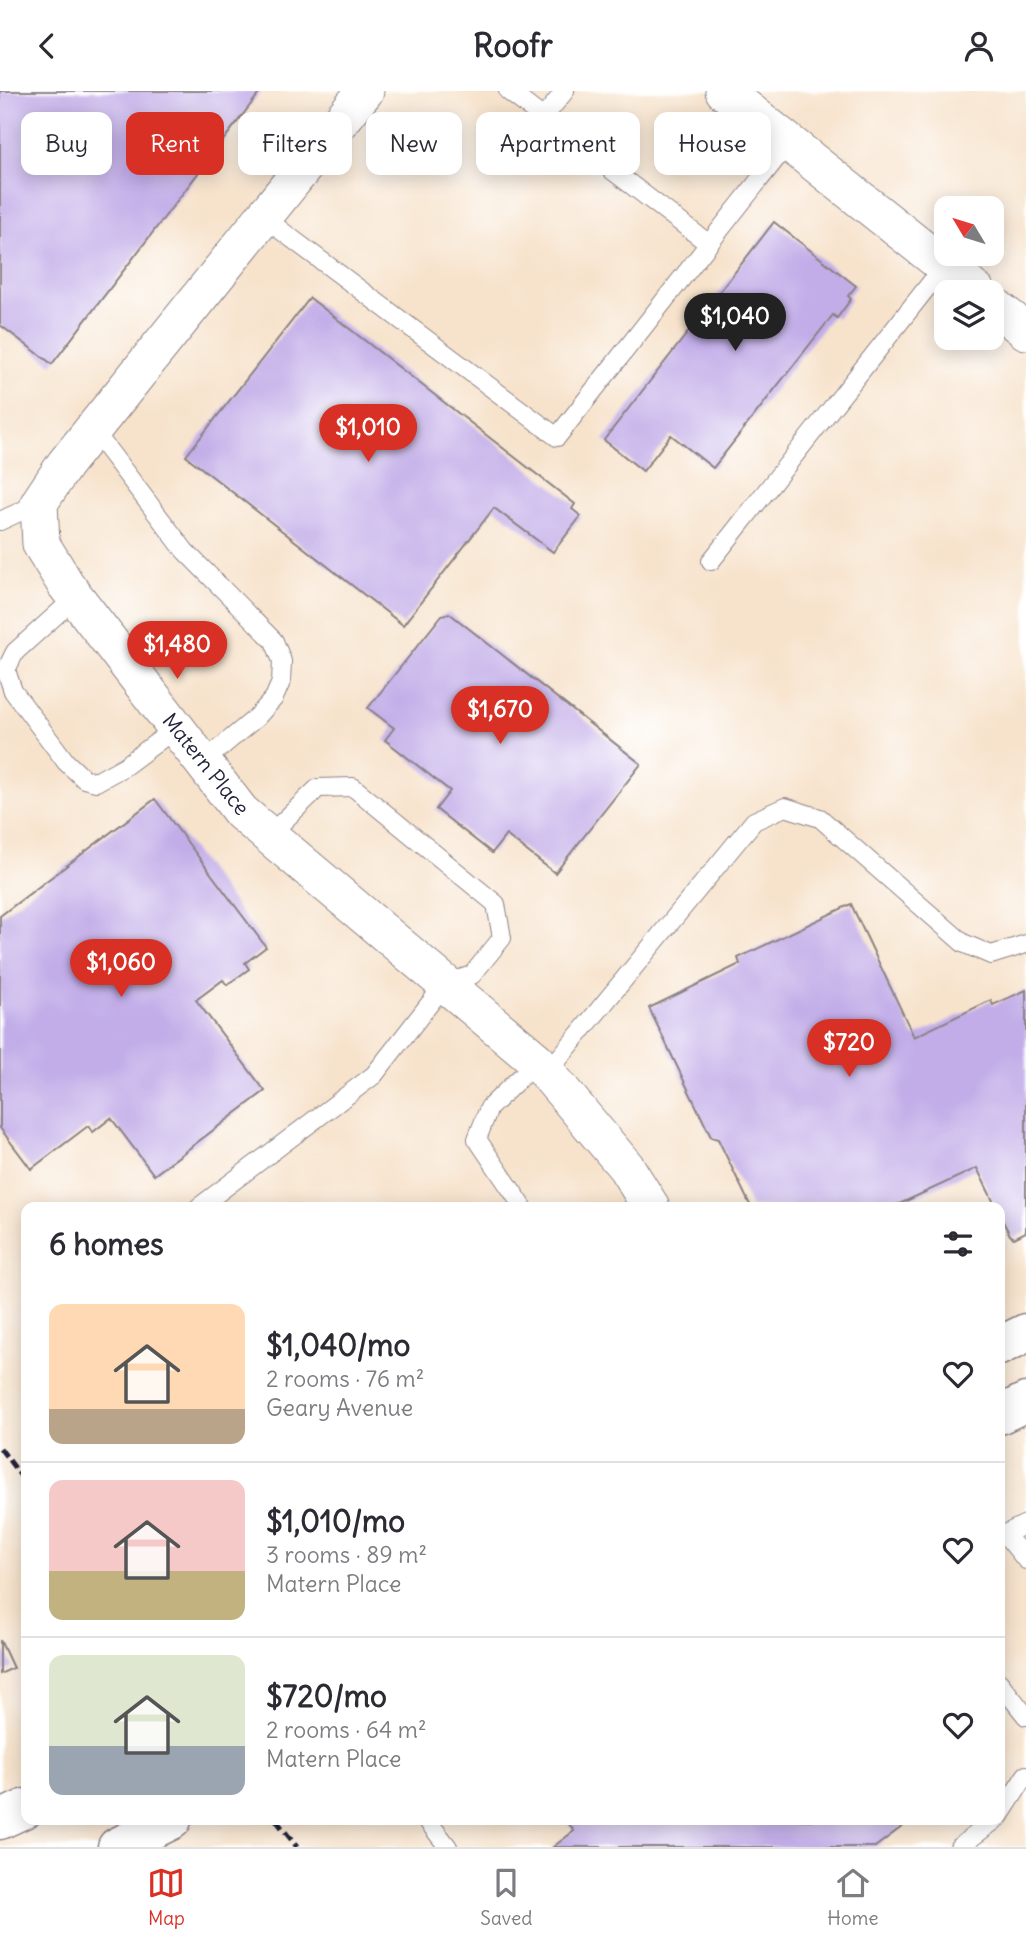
<!DOCTYPE html>
<html lang="en">
<head>
<meta charset="utf-8">
<style>
  body { margin:0; font-family:Delius,sans-serif; background:#f7f7f7; color:#2b2b33; height:100vh; display:flex; flex-direction:column; font-size:26px; white-space:nowrap }
  * { box-sizing:border-box; margin:0 }
  p { font-size:23px; color:#7c7c81 }
  .icon { flex:none; width:38px; height:38px; fill:none; stroke:currentColor; stroke-width:2; stroke-linecap:round; stroke-linejoin:round }
  .map { position:relative; flex:1; overflow:hidden }
  .details { position:absolute; left:21px; top:1111px; width:984px; height:623px; display:flex; flex-direction:column; background:#fff; border-radius:14px; box-shadow:0 4px 18px #0003 }
  .details>* { flex:none }
  .top-card { position:absolute; left:21px; top:21px; width:985px; height:63px; display:flex; gap:14px }
  .needle { width:46px; rotate:308deg }
  .tools { position:absolute; left:934px; top:105px; display:grid; gap:14px }
  .tools a { display:grid; place-items:center; width:70px; height:70px; border-radius:14px; background:#fff; box-shadow:0 4px 18px #0003; font-size:35px }
  .price { position:absolute; translate:-50% -60px; padding:0 16px; border-radius:24px; background:#d93025; color:#fff; font-size:23px; line-height:46px; filter:drop-shadow(0 2px 4px #0008) }
  .price::after { content:''; position:absolute; left:50%; top:42px; width:21px; height:16px; margin-left:-10px; background:inherit; clip-path:polygon(0 0,100% 0,50% 100%) }
  .price.active { background:#222; color:#fff }
  ul { padding:0; list-style:none }
  li { display:flex; align-items:center; gap:21px; height:175px; padding:0 28px }
  li+li { border-top:2px solid #e1e1e2 }
  li span { display:grid; place-items:center; flex:none; width:196px; height:140px; border-radius:14px; color:#555 }
  li>.icon { margin-inline-start:auto }
  span .icon { width:84px; height:84px; fill:#fffc; stroke-width:1 }
  li b { font-size:30px }
  h2 { display:flex; justify-content:space-between; align-items:center; height:84px; padding:0 28px; font-size:30px }
  .pill { padding:0 24px; border-radius:14px; background:#fff; box-shadow:0 4px 18px #0003; font-size:24px; line-height:63px }
  .pill.active { background:#d93025; color:#fff }
  header { display:flex; justify-content:space-between; align-items:center; height:91px; padding:0 28px; background:#fff; font-size:32px; font-weight:800 }
  .dock { display:flex; justify-content:space-around; align-items:center; height:98px; border-top:2px solid #e1e1e2; background:#fff; font-size:19px; color:#7c7c81 }
  .dock a { display:grid; justify-items:center; gap:4px }
  .dock .active { color:#d93025 }
  .map>svg:first-child { display:block }
</style>
</head>
<body>
<header><svg class="icon" aria-label="back" viewBox="0 0 24 24"><path d="M15 5l-7 7 7 7"/></svg>Roofr<svg class="icon" aria-label="person" viewBox="0 0 24 24"><circle cx="12" cy="8" r="4"/><path d="M4 21q1-7 8-7t8 7"/></svg></header>
<div class="map">
<svg width="1026" height="1756" viewBox="0 0 1026 1756">
  <rect width="100%" height="100%" fill="#fff"/>
  <filter id="ink" filterUnits="userSpaceOnUse"><feTurbulence type="fractalNoise" baseFrequency=".0143" numOctaves="2"/><feDisplacementMap in="SourceGraphic" scale="14" xChannelSelector="R" yChannelSelector="G"/><feConvolveMatrix kernelMatrix="1 2 1 2 8 2 1 2 1" color-interpolation-filters="sRGB"/></filter>
  <filter id="wash" filterUnits="userSpaceOnUse"><feTurbulence type="fractalNoise" baseFrequency=".00686" numOctaves="4" result="noise"/><feDisplacementMap in="SourceGraphic" scale="28" xChannelSelector="R" yChannelSelector="G"/><feGaussianBlur stdDeviation="1.57" result="paint"/><feColorMatrix in="noise" values="0 0 0 0 0 0 0 0 0 0 0 0 0 0 0 0 0 1.4 0 .05"/><feComposite in="paint" operator="in"/></filter>
  <g filter="url(#wash)">
    <rect width="100%" height="100%" fill="#f7e3cc"/>
    <g id="blocks">
      <path fill="#c2ade8" d="M0,0H261L52,273L0,234Z
        M774,131L856,195L848,205L851,208L837,227L833,224L713,377L671,344L643,380L604,349Z
        M310,207L575,413L572,418L581,425L553,461L494,417L403,534L186,365Z
        M449,522L641,673L555,782L506,744L492,762L436,718L450,700L385,649L394,637L368,617L442,524Z
        M155,708L266,856L245,872L249,878L227,894L223,889L196,909L265,1000L154,1084L111,1027L93,1041L88,1035L31,1078L0,1037V825Z
        M851,813L914,946L991,909L993,914L1026,899V1141L1014,1147L1010,1144L999,1123V1116H996L977,1077L893,1116H751L718,1048L711,1046L649,917L740,873L738,867Z
        M0,1549L13,1577L0,1583Z
        M566,1729H911L875,1756H553L574,1740Z"/>
    </g>
  </g>
  <g filter="url(#ink)">
    <use href="#blocks" fill-opacity="0" stroke="#8c8284" stroke-width="2"/>
    <g fill="none" stroke-linecap="round" stroke-linejoin="round">
      <g stroke="#8c8284" stroke-width="20">
        <path id="service" d="M508,0L709,153
          M543,27L565,0
          M263,126L557,346L789,51
          M93,339L185,460L274,550L282,570L281,591L274,607L257,626L203,671
          M0,430L39,412
          M711,470L944,175
          M76,506L15,561L6,579L13,600L66,671L84,688L96,691L125,675L176,637
          M547,982L754,730L785,716L820,727L963,852L991,864L1026,853
          M199,1116L374,984L445,893L472,884L502,847L496,813L353,696L318,697L269,744
          M523,1116L477,1048L489,1017L537,970
          M1005,1443L1026,1433
          M999,1446L1005,1443L1026,1469
          M999,1591L1026,1625
          M999,1726L1026,1684
          M427,1729L448,1756
          M959,1756L995,1729"/>
      </g>
      <g stroke="#8c8284" stroke-width="39">
        <path id="minor" d="M365,0L65,373L39,412L41,453L66,494L241,721L537,970L626,1076L651,1116
          M724,0L977,201
          M992,213L1026,240"/>
      </g>
      <g stroke="#8c8284" stroke-width="41">
        <path id="primary" d="M999,1255L1026,1242
          M999,1324L1026,1311
          M0,1729L26,1717
          M117,1756L172,1729"/>
      </g>
      <use href="#service" stroke="#fff" stroke-width="18"/>
      <use href="#minor" stroke="#fff" stroke-width="37"/>
      <use href="#primary" stroke="#fff" stroke-width="38"/>
      <path stroke="#22223b" stroke-width="5" stroke-dasharray="10 5" stroke-linecap="butt" d="M0,1357L26,1392
        M276,1729L297,1756"/>
    </g>
  </g>
  <g text-anchor="middle" dominant-baseline="central" stroke-width="7" stroke-linejoin="round" paint-order="stroke">
    <g font-size="21" fill="#22223b" stroke="#fff">
      <text transform="translate(206 673) rotate(51)">Matern Place</text>
    </g>
  </g>
</svg>
<div class="tools">
<a><svg class="needle" viewBox="-14 -14 28 28"><path d="M0-13l5 13h-10z" fill="#e53935"/><path d="M0 13l5-13h-10z" fill="#7c7c81"/></svg></a>
<a><svg class="icon" aria-label="layers" viewBox="0 0 24 24"><path d="M12 4l9 5-9 5-9-5zM3 14l9 5 9-5"/></svg></a>
</div>
<b class="price active" style="left:735px;top:262px">$1,040</b>
<b class="price" style="left:368px;top:373px">$1,010</b>
<b class="price" style="left:177px;top:590px">$1,480</b>
<b class="price" style="left:500px;top:655px">$1,670</b>
<b class="price" style="left:121px;top:908px">$1,060</b>
<b class="price" style="left:849px;top:988px">$720</b>
<div class="top-card">
<a class="pill">Buy</a>
<a class="pill active">Rent</a>
<a class="pill">Filters</a>
<a class="pill">New</a>
<a class="pill">Apartment</a>
<a class="pill">House</a>
</div>
<section class="details">
<h2>6 homes<svg class="icon" aria-label="filters" viewBox="0 0 24 24"><path d="M4 7h16M4 17h16"/><circle cx="9" cy="7" r="2"/><circle cx="15" cy="17" r="2"/></svg></h2>
<ul>
<li><span style="background:linear-gradient(#ffd9b3 75%,#b9a48a 0)"><svg class="icon" aria-label="home" viewBox="0 0 24 24"><path d="M3 11l9-7 9 7M6 9v11h12V9"/></svg></span><div><b>$1,040/mo</b><p>2 rooms · 76 m²</p><p>Geary Avenue</p></div><svg class="icon" aria-label="heart" viewBox="0 0 24 24"><path d="M12 20l-8-8c-3-5 5-10 8-4 3-6 11-1 8 4z"/></svg></li>
<li><span style="background:linear-gradient(#f6c9c9 65%,#c2b280 0)"><svg class="icon" aria-label="home" viewBox="0 0 24 24"><path d="M3 11l9-7 9 7M6 9v11h12V9"/></svg></span><div><b>$1,010/mo</b><p>3 rooms · 89 m²</p><p>Matern Place</p></div><svg class="icon" aria-label="heart" viewBox="0 0 24 24"><path d="M12 20l-8-8c-3-5 5-10 8-4 3-6 11-1 8 4z"/></svg></li>
<li><span style="background:linear-gradient(#dfe7d0 65%,#9aa5b1 0)"><svg class="icon" aria-label="home" viewBox="0 0 24 24"><path d="M3 11l9-7 9 7M6 9v11h12V9"/></svg></span><div><b>$720/mo</b><p>2 rooms · 64 m²</p><p>Matern Place</p></div><svg class="icon" aria-label="heart" viewBox="0 0 24 24"><path d="M12 20l-8-8c-3-5 5-10 8-4 3-6 11-1 8 4z"/></svg></li>
</ul>
</section>
</div>
<nav class="dock">
<a class="active"><svg class="icon" aria-label="map" viewBox="0 0 24 24"><path d="M3 6l6-2 6 2 6-2v14l-6 2-6-2-6 2zM9 4v14M15 6v14"/></svg>Map</a>
<a><svg class="icon" aria-label="saved" viewBox="0 0 24 24"><path d="M7 4h10v16l-5-4-5 4z"/></svg>Saved</a>
<a><svg class="icon" aria-label="home" viewBox="0 0 24 24"><path d="M3 11l9-7 9 7M6 9v11h12V9"/></svg>Home</a>
</nav>
</body>
</html>
